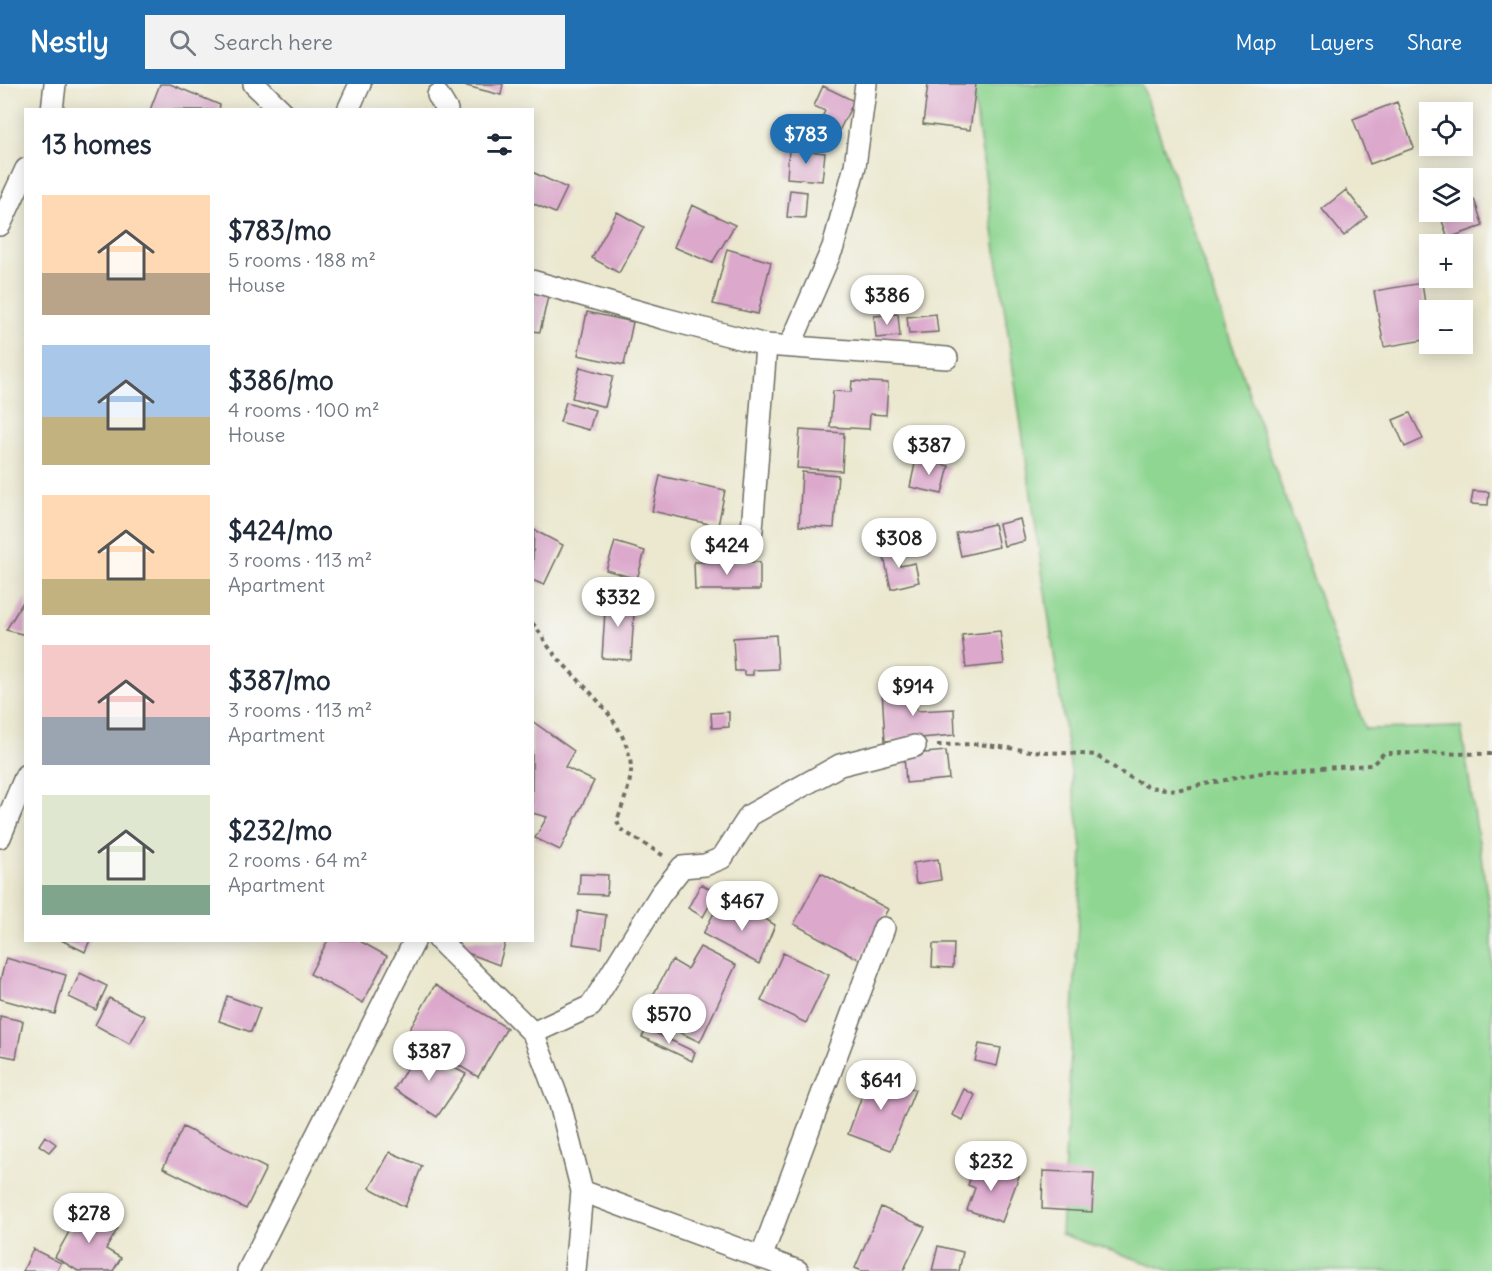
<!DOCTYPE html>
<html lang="en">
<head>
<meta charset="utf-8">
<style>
  body { margin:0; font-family:Delius,sans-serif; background:#f2f2f3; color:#1f2937; height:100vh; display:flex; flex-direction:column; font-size:22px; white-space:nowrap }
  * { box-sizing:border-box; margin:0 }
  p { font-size:20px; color:#747a83 }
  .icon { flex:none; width:33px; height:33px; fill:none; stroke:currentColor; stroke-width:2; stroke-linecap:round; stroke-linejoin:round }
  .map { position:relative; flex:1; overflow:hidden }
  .details { position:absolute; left:24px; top:24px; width:510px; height:834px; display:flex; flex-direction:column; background:#fff; border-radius:0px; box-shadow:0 3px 15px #0003 }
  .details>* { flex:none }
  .controls { position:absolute; left:1419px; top:18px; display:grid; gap:12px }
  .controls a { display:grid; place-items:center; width:54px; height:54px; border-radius:0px; background:#fff; box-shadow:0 3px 15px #0003; font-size:30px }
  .price { position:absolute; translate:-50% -51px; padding:0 14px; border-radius:21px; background:#fff; color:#222; font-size:20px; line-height:39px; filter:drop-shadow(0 2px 3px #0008) }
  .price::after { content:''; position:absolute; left:50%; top:36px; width:18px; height:14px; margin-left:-9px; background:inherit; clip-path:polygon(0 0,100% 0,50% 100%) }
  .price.selected { background:#1f6fb2; color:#fff }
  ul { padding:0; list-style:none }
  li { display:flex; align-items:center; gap:18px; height:150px; padding:0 18px }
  li span { display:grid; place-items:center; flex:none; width:168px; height:120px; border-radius:0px; color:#555 }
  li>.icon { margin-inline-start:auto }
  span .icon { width:72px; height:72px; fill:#fffc; stroke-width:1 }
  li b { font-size:26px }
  h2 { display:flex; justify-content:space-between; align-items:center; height:72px; padding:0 18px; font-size:26px }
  header { display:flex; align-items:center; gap:36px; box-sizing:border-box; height:84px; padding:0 30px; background:#1f6fb2; color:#fff }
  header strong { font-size:28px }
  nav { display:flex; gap:33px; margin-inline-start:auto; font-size:21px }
  .search { width:420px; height:54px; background:#f2f2f3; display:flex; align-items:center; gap:15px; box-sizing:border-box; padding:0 21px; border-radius:0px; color:#747a83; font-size:22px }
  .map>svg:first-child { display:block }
</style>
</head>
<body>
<header>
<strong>Nestly</strong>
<div class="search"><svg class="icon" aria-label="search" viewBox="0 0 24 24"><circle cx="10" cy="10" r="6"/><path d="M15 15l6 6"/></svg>Search here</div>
<nav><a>Map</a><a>Layers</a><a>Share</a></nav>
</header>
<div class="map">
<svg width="1492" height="1187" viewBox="0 0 1492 1187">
  <rect width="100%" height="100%" fill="#f6f6f2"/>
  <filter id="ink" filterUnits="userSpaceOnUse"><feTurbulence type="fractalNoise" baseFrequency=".0167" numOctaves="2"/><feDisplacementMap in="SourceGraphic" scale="12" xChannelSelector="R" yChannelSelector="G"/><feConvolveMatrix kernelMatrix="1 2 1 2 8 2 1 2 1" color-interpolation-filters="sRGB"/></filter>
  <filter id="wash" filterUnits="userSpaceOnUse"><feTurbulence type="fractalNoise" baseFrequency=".008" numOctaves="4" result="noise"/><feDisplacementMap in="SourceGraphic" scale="24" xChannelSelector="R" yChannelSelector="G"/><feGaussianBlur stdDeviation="1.35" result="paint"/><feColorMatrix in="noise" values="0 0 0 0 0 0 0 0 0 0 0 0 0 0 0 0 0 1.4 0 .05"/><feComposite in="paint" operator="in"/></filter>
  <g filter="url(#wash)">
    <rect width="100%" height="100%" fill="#ebe8cf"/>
    <path fill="#8ed691" stroke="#5c805e" stroke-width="1.5" d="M972,0H1142L1365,645L1461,643L1492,843V1187H1171L1061,1150L1082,765Z"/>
    <g id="blocks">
      <path fill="#dca8cc" d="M160,0H170L220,21L219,26H150Z
        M459,0H503L501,11Z
        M928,0H976L970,46L923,40Z
        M823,2L854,17L837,51L818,41L825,27L814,22Z
        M1397,18L1414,64L1370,80L1353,35Z
        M789,65L825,69L822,97L787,94Z
        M532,88L567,104L555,129L532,119Z
        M790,106L807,108L805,134L787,133Z
        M1346,106L1367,133L1344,152L1322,125Z
        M1474,115L1483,142L1448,154L1439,128H1462V119Z
        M692,121L735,141L712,179L674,163Z
        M617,128L644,143L619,189L592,174Z
        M727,165L771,178L758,230L713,220Z
        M1422,199L1430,255L1384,263L1374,207Z
        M532,204L549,208L540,248L532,247Z
        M587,228L633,238L624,281L578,271Z
        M898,230L900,252L876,254L874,232Z
        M936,230L938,248L909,250L907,233Z
        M580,283L613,292L605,323L572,314Z
        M852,297L888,299L886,331L870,330L869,345L830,343L833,307L851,308Z
        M566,318L595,326L589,346L560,338Z
        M1410,329L1423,355L1405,363L1393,336Z
        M800,346L844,349L842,387L797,384Z
        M916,375L949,382L942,410L910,403Z
        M802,388L838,391L834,444L799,442Z
        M660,392L725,406L718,442L652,427Z
        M1473,407L1489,408L1488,421L1471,420Z
        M1020,435L1025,457L1004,462L999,440Z
        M994,440L999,463L961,472L956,449Z
        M534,446L563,461L544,501L532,496Z
        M926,447L930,464L902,470L898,453Z
        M615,458L645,467L637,495L606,486Z
        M896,461L900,482L915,479L919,498L891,505L882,464Z
        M694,478H760V506H695Z
        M606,511L635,513L631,576L602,574Z
        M26,513V551L6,546Z
        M1000,547L1004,580L966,584L962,551Z
        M776,551L778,585L753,586V591H744V587H735L733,554Z
        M913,602L917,627L954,625L955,651L885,657L882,605Z
        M729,628V643L712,644L711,629Z
        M532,637L574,667L565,683L594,697L560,766L535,754L547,733L532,729Z
        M946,667L949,695L906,699L904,671Z
        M938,775L941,796L916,800L913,779Z
        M821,789L888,825L860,876L794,840Z
        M580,790L608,791L607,811L579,810Z
        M701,800L716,809L703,833L688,824Z
        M740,819L775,841L759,880L703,850L715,827L731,835Z
        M578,827L606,831L602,864L573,860Z
        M61,856H90L85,868Z
        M328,856H358L387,872L363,919L310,890Z
        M453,856H506L499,881L452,863Z
        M933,860H954L953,884L932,883Z
        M700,863L736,881L700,958L668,943L644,928L672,876L687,885Z
        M783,869L829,891L806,939L761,917Z
        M6,874L66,891L55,930L0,915V897Z
        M80,889L107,902L96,926L69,913Z
        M435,901L507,944L478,993L407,950Z
        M227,912L260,924L251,948L219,937Z
        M109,914L145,932L130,960L95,941Z
        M0,932L23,937L16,974L0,971Z
        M647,945L695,968L692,977L642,953Z
        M979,960L1001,964L997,982L975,977Z
        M419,965L466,990L437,1033L394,1005Z
        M871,987L915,1006L891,1066L848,1050Z
        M964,1005L975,1011L963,1036L952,1031Z
        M183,1043L266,1084L246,1125L163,1084Z
        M45,1052L56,1060L49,1068L39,1061Z
        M390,1068L422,1082L405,1123L370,1104Z
        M976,1079L1019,1092L1002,1138L967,1126L975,1104L968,1101Z
        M1043,1087L1094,1089L1092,1128L1042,1125Z
        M83,1123L118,1144L106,1165L121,1174L113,1187H78L55,1173Z
        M881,1123L925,1143L903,1187H862L855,1184Z
        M938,1162L963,1168L959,1187H932Z
        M33,1165L61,1179L57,1187H23Z"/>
    </g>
  </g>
  <g filter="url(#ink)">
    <use href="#blocks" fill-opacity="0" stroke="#6e6d64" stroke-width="1.5"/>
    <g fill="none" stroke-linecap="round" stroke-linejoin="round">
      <g stroke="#6e6d64" stroke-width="24">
        <path id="minor" d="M254,0L281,26
          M438,11L447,26
          M52,26L55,0
          M348,26L360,0
          M0,141L26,85
          M532,197L662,234L766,261L947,274
          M790,262L833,163L855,82L866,0
          M752,446L766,261
          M0,753L26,691
          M439,856L533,949L560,1020L582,1107L575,1187
          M533,949L591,922L660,811L682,783L705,781L722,774L750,731L840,681L915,662
          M582,1107L798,1187
          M761,1174L884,844
          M248,1187L415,856"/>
      </g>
      <path stroke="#6e6d64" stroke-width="4" stroke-dasharray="4.5 4.5" stroke-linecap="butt" d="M532,539C540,547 544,557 551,566C578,600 627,634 631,683C632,698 622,722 617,737L620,745L664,772
        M937,661L979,660L1031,667L1096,671L1122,689L1148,703L1176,706L1270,687L1372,681L1384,669L1492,670"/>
      <use href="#minor" stroke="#fff" stroke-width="21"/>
    </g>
  </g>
</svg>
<div class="controls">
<a><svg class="icon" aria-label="locate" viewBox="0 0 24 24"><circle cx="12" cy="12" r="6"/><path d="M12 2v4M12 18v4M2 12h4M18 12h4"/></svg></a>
<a><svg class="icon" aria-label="layers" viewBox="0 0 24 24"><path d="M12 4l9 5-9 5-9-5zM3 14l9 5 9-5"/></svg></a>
<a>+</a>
<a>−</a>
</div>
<b class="price selected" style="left:806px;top:81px">$783</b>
<b class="price" style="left:887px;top:242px">$386</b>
<b class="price" style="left:929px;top:392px">$387</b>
<b class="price" style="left:899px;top:485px">$308</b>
<b class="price" style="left:727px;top:492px">$424</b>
<b class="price" style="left:618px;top:544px">$332</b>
<b class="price" style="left:913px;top:633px">$914</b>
<b class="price" style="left:742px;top:848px">$467</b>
<b class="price" style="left:669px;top:961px">$570</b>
<b class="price" style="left:429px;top:998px">$387</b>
<b class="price" style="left:881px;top:1027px">$641</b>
<b class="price" style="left:991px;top:1108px">$232</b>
<b class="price" style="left:89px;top:1160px">$278</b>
<section class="details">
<h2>13 homes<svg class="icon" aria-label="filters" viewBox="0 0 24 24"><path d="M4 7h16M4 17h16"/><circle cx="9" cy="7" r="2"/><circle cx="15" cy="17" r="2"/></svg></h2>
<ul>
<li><span style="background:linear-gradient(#ffd9b3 65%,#b9a48a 0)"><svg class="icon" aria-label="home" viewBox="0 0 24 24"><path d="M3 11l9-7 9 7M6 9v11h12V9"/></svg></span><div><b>$783/mo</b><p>5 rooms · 188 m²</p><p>House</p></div></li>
<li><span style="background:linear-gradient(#a9c7e8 60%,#c2b280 0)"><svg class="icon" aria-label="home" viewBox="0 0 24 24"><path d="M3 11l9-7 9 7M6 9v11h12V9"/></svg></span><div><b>$386/mo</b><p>4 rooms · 100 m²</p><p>House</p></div></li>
<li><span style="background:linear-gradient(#ffd9b3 70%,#c2b280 0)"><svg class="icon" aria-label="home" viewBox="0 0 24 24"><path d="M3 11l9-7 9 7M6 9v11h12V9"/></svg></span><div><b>$424/mo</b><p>3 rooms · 113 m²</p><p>Apartment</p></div></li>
<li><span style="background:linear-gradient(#f6c9c9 60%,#9aa5b1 0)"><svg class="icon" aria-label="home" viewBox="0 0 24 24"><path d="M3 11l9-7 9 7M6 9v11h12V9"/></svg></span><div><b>$387/mo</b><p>3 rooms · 113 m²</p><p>Apartment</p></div></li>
<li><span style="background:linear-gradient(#dfe7d0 75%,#7fa58c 0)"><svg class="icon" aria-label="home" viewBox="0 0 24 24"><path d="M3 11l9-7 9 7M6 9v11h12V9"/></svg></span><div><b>$232/mo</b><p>2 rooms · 64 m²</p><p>Apartment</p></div></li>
</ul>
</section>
</div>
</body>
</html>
